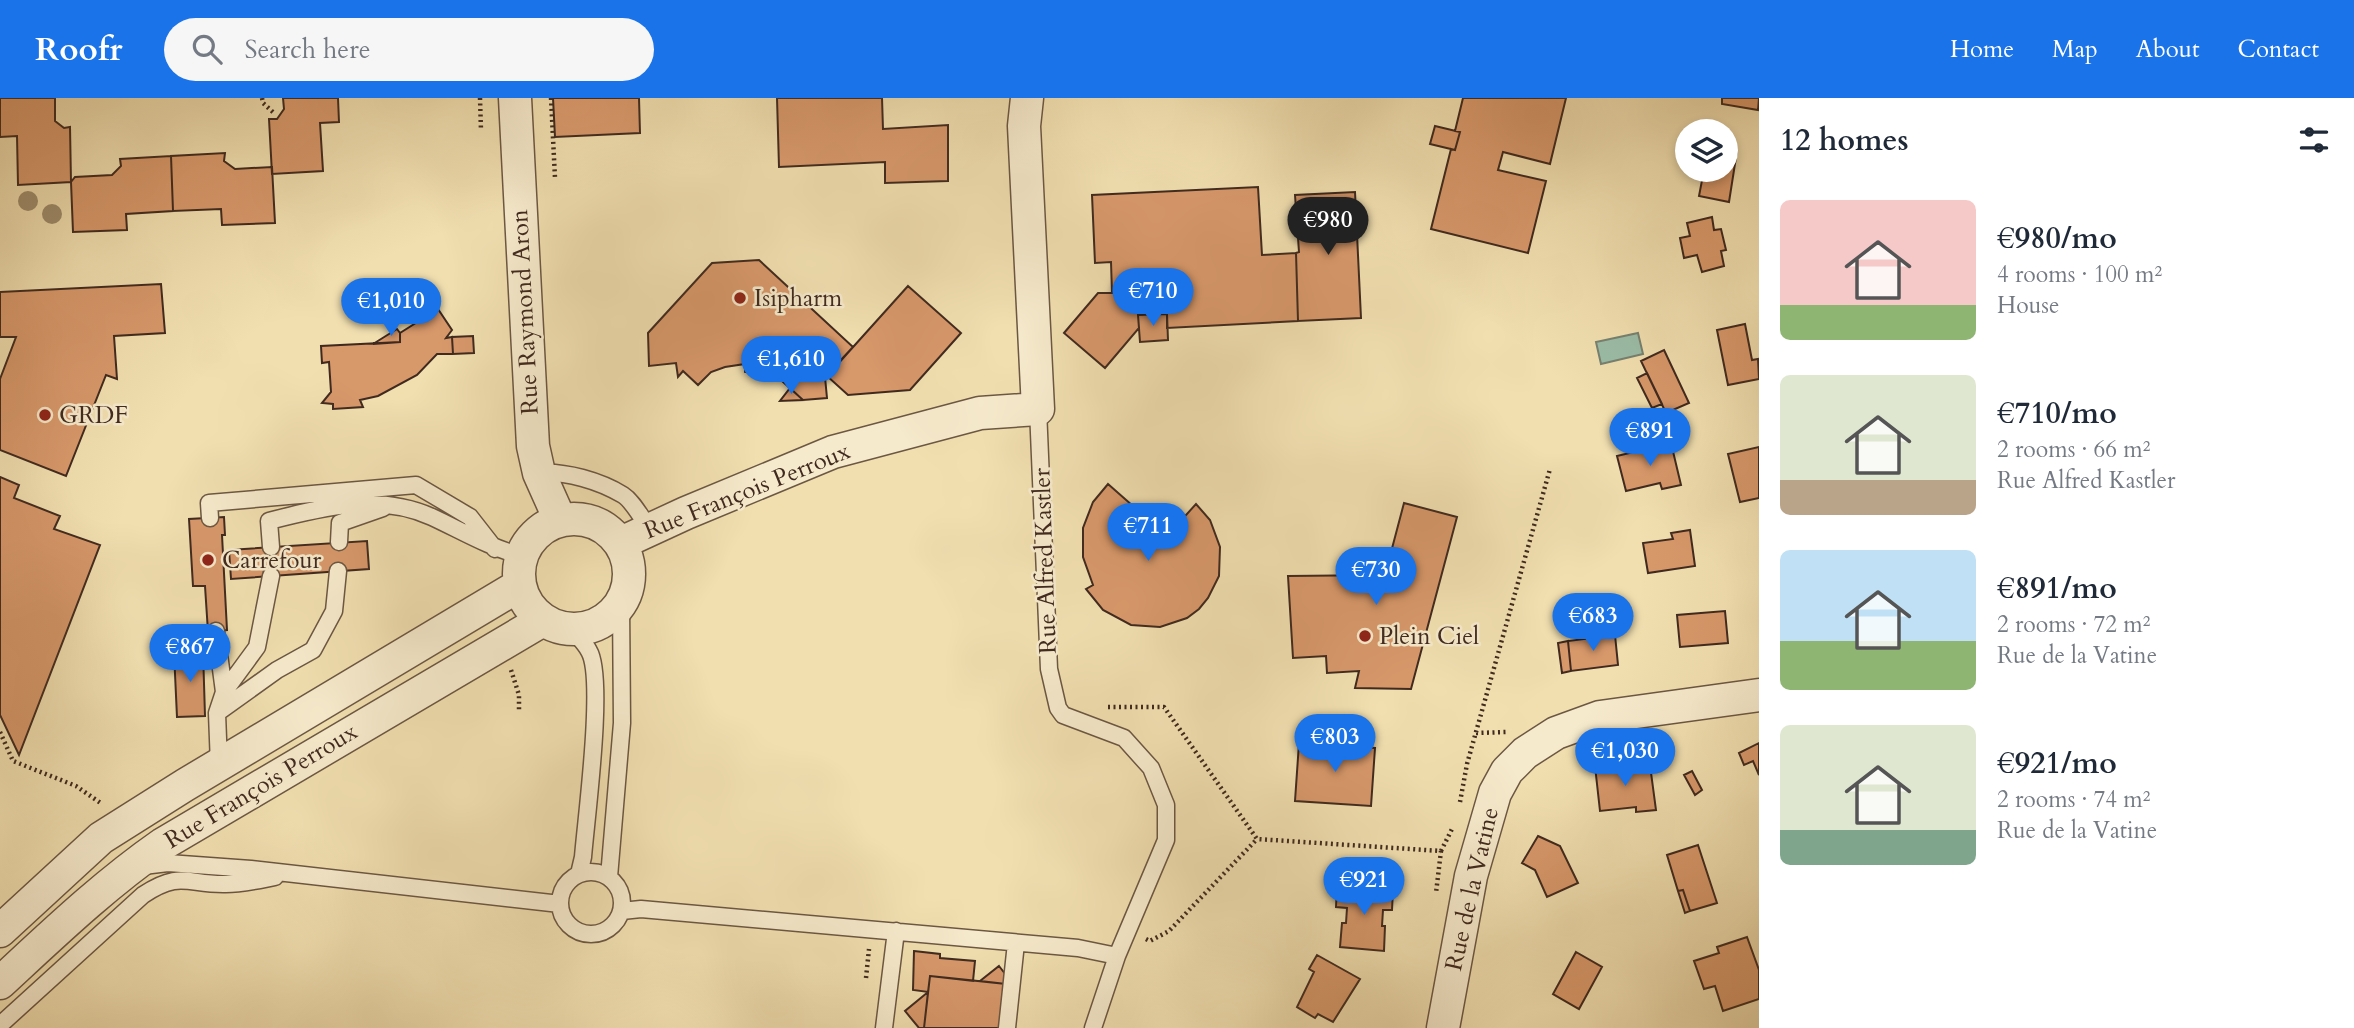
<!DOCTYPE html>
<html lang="en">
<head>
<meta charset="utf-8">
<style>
  body { margin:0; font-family:Cardo,serif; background:#f6f6f7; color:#1f2937; height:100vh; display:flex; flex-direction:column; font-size:26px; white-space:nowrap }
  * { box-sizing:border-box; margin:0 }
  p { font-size:23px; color:#747a83 }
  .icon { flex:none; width:38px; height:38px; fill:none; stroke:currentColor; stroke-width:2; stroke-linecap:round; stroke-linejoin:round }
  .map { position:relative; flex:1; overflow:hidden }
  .panel { display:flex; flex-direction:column; background:#fff; width:595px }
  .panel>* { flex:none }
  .tools { position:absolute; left:1675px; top:21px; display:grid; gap:14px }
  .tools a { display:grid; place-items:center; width:63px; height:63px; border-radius:50%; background:#fff; box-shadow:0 4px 10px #0003; font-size:35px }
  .price { position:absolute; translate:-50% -60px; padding:0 16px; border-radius:24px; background:#1a73e8; color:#fff; font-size:23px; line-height:46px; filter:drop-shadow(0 2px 4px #0008) }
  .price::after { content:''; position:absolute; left:50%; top:42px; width:21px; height:16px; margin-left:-10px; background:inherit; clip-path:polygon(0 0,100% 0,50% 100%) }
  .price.active { background:#222; color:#fff }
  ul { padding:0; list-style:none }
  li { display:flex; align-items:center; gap:21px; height:175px; padding:0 21px }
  li span { display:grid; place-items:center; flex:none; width:196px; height:140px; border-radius:10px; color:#555 }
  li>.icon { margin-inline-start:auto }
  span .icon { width:84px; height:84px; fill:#fffc; stroke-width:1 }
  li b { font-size:30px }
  h2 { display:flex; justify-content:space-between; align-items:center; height:84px; padding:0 21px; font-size:30px }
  header { display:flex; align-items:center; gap:42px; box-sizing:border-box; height:98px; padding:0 35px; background:#1a73e8; color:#fff }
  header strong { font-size:33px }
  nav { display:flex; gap:38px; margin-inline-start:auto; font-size:24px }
  .search { width:490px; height:63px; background:#f6f6f7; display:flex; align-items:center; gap:18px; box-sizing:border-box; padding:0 24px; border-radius:38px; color:#747a83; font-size:26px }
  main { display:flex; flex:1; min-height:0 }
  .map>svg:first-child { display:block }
</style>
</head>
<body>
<header>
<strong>Roofr</strong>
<div class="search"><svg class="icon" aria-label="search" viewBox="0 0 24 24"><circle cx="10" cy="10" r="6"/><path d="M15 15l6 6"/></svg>Search here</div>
<nav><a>Home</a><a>Map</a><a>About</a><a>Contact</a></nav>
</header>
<main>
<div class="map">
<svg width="1759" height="930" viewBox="0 0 1759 930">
  <rect width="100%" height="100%" fill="#f1dfb0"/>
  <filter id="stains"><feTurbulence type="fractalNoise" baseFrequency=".00286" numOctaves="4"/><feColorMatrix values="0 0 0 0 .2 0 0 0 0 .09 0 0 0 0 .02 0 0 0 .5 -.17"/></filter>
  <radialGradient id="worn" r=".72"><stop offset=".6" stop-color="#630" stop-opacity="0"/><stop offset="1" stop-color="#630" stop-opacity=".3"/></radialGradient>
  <path fill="#9bbda8" stroke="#778271" stroke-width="2" d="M1638,235L1643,256L1601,266L1596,244Z"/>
  <path fill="#d7986a" stroke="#402a1f" stroke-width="2" d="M0,0H55V23L64,30L70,29L71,84L18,87L17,38L0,39Z
    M283,0H338L339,24L320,25L323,73L272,76L269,21H277L284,11Z
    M553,0H639L640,35L555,39Z
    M777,0H882L883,31L948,27V83L885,85V64L779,69Z
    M1463,0H1566L1550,66L1503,54L1498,72L1546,83L1528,155L1431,131L1451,51L1455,52L1460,34L1455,33Z
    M1722,0H1759L1758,12L1722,6Z
    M1435,28L1460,34L1455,52L1430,46Z
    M1726,51L1737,53L1729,104L1699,98L1704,72H1726Z
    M225,55L224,63L235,71L272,69L275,125L222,127L221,111L173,113L171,58Z
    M171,58L173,113L126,116L127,132L73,134L71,84L75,79L112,77L121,68L120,61Z
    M1258,89L1262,157L1296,155L1298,223L1167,230V216L1138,217L1139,230L1105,270L1064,235L1098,195H1112L1111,164L1095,165L1092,97Z
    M1355,94L1361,220L1298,223L1296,155L1299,154L1295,97Z
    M1712,119L1714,132L1721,131L1726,152L1721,153L1724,168L1702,174L1697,157L1684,160L1680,140L1690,138L1687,125Z
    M759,162L853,249L825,279L827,300L803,302L772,274L760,270L758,276L745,274V266L725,269L711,274L698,287L683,273L678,279L676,265L649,268L648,235L712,165Z
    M161,186L165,235L114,238L117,281L106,277L66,378L0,352V281L16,239H0V194Z
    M908,188L961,235L910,292L848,297L827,278Z
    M438,211L452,232L446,240L452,239L453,256H437L417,277L378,298L360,302L363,309L333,311V306L322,305L331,294L329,264L322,265L321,248L400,244V235Z
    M1167,216L1168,242L1140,244L1138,217Z
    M1745,226L1752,262L1758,261L1759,281L1728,287L1717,232Z
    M397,231L400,235V244L373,246Z
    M473,238L474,255L453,256L452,239Z
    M1664,252L1689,305L1666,315L1641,263Z
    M1647,275L1662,306L1652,310L1637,280Z
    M790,290L803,302L780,303Z
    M1671,345L1681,387L1662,391L1660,385L1626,393L1617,358Z
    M1759,349V400L1740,404L1728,356Z
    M0,379L19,387L14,400L60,418L54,431L100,447L19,657L0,617Z
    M1108,386L1167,438L1196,406L1210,422L1220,449L1219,478L1208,500L1199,511L1187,520L1160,529L1131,527L1103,512L1086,491L1093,487L1083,459V430L1093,404Z
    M1404,405L1457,419L1411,591L1355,590L1359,573L1327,575L1326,558L1293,560L1288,478L1385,477Z
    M224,419L225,437H222L227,532L208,534L205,488H193L189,421Z
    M1690,432L1695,468L1648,475L1643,445L1673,441L1671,435Z
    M367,443L369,471L231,481L229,452Z
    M1725,513L1728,545L1680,549L1677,517Z
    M1615,537L1618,567L1571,573L1568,543Z
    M1568,543L1571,573L1562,575L1558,545Z
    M203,553L205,618L177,619L174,554Z
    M1651,639L1652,646L1617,650L1616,645Z
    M1299,645L1375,650L1371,708L1295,703Z
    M1759,645V677L1753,663L1744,667L1739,655Z
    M1619,666L1620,671L1650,667L1656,712L1636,714V709L1600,713L1595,668Z
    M1692,673L1702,692L1695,697L1684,677Z
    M1538,738L1560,748L1578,785L1547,799L1535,772L1522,765Z
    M1698,747L1717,805L1690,813L1683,792L1678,793L1667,757Z
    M1337,788L1393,792L1392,812H1383L1382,828H1385L1384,853L1340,849L1342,825H1346L1347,810L1336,809Z
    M1683,792L1690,813L1685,815L1678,793Z
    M1747,839L1759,872V901L1723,913L1715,888L1704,891L1694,863L1719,855L1717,849Z
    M914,853L940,856V860L975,863L973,883L930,878L928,894L913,892Z
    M1576,854L1602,869L1579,911L1553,896Z
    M1317,857L1360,881L1333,924L1318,916L1315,920L1297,909L1314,874L1309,871Z
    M999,868L1016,890L1006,886L980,883Z
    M930,878L1006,886L1001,930H924Z
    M928,894L924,930H926H919L905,913Z"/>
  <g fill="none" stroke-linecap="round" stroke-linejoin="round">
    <g stroke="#6c5743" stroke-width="19">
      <path id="lane" d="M1038,311L1049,571L1058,610L1063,617L1124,640L1151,670L1166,707V742L1117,858L1093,930
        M539,375C566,373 600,383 623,397C634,404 642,422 651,432
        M210,420L209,405L416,387L470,419L495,451
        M339,444L340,425L383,410
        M271,449L269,423C323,409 379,395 432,419C462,433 489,449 521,458
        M572,531C577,538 585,545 589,553C605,580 586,721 583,759L579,776
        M216,533L224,594
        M217,615L277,572L313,552L334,513L338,473
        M219,667L217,615L224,594L257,549L271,478
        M143,768L168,765L251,771L560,806
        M560 805a31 31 0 1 1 62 0a31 31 0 1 1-62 0Z
        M609,779L622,625L621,505
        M622,813L641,811L1078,850L1117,858
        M0,927L143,797C181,772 187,787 226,786C242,786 259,782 275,779
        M884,930L896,833
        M1007,930L1016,845"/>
    </g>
    <g stroke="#6c5743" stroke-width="35">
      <path id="street" d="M515,0L533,348L539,375L560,422
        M519 476a55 55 0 1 1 110 0a55 55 0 1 1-110 0Z
        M621,445L686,415L833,354L980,315L1038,311L1024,28L1027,0
        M0,833L101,740L185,687L520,487
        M0,885C53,836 104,787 163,746L543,522
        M1443,930L1471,778L1495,695L1507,673L1525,655L1556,635L1600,619L1759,597"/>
    </g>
    <path stroke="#402a1f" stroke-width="4.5" stroke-dasharray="2 3.5" stroke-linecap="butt" d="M262,0L263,5L275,16
      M480,0L481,33
      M551,0L555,80
      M511,572L519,597V612
      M1108,609H1164L1257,741L1441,753L1436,795
      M0,634L13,663L76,688L102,706
      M1476,635L1506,634
      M1460,704L1467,666L1550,371
      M1441,753L1453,729
      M1146,841L1150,843L1169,833L1257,741
      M866,880L869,851"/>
    <use href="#lane" stroke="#f6eacc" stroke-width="16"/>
    <use href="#street" stroke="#f6eacc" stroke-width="32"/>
  </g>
  <g fill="#9e8c6c">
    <circle cx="28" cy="103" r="10"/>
    <circle cx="52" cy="116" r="10"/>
  </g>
  <g fill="#8f2418" stroke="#f6eacc" stroke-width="2.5">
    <circle cx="740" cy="200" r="7"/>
    <circle cx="45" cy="317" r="7"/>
    <circle cx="208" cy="462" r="7"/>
    <circle cx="1365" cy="538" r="7"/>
  </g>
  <g text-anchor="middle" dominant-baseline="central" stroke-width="5" stroke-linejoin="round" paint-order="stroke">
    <g font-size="24" fill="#402a1f" stroke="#f6eacc" text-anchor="start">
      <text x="754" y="200">Isipharm</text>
      <text x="59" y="317">GRDF</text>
      <text x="222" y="462">Carrefour</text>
      <text x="1379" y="538">Plein Ciel</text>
    </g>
    <g font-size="24" fill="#402a1f" stroke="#f6eacc">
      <text transform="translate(525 214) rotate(-93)">Rue Raymond Aron</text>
      <text transform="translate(747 393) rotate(-22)">Rue François Perroux</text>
      <text transform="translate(1045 463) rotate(-92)">Rue Alfred Kastler</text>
      <text transform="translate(261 688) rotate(-31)">Rue François Perroux</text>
      <text transform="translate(1472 791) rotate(-77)">Rue de la Vatine</text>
    </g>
  </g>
  <rect width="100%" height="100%" filter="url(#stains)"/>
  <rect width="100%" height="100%" fill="url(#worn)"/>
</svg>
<div class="tools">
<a><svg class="icon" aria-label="layers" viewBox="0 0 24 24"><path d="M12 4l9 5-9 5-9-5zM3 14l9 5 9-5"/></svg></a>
</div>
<b class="price active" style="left:1328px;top:159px">€980</b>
<b class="price" style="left:1153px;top:230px">€710</b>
<b class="price" style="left:391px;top:240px">€1,010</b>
<b class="price" style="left:791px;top:298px">€1,610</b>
<b class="price" style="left:1650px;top:370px">€891</b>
<b class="price" style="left:1148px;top:465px">€711</b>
<b class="price" style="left:1376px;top:509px">€730</b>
<b class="price" style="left:1593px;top:555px">€683</b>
<b class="price" style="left:190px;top:586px">€867</b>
<b class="price" style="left:1335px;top:676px">€803</b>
<b class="price" style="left:1625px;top:690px">€1,030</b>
<b class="price" style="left:1364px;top:819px">€921</b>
</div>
<section class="panel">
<h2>12 homes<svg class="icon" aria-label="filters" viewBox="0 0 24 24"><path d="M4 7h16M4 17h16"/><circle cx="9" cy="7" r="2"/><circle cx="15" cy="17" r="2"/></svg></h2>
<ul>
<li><span style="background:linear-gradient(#f6c9c9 75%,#8fb573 0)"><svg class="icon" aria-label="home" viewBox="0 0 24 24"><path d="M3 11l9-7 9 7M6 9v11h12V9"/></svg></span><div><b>€980/mo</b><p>4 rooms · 100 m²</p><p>House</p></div></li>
<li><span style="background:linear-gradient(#dfe7d0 75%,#b9a48a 0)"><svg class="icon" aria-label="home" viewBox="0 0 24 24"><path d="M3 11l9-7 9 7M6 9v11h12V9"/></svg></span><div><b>€710/mo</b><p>2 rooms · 66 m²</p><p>Rue Alfred Kastler</p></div></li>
<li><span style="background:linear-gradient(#bfe0f5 65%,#8fb573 0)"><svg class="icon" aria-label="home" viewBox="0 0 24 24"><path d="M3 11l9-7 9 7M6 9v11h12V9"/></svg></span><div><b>€891/mo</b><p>2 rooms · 72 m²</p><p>Rue de la Vatine</p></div></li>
<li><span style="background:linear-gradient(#dfe7d0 75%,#7fa58c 0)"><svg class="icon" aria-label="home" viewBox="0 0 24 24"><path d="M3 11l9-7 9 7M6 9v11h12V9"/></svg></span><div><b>€921/mo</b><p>2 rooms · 74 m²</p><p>Rue de la Vatine</p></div></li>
</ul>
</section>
</main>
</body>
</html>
